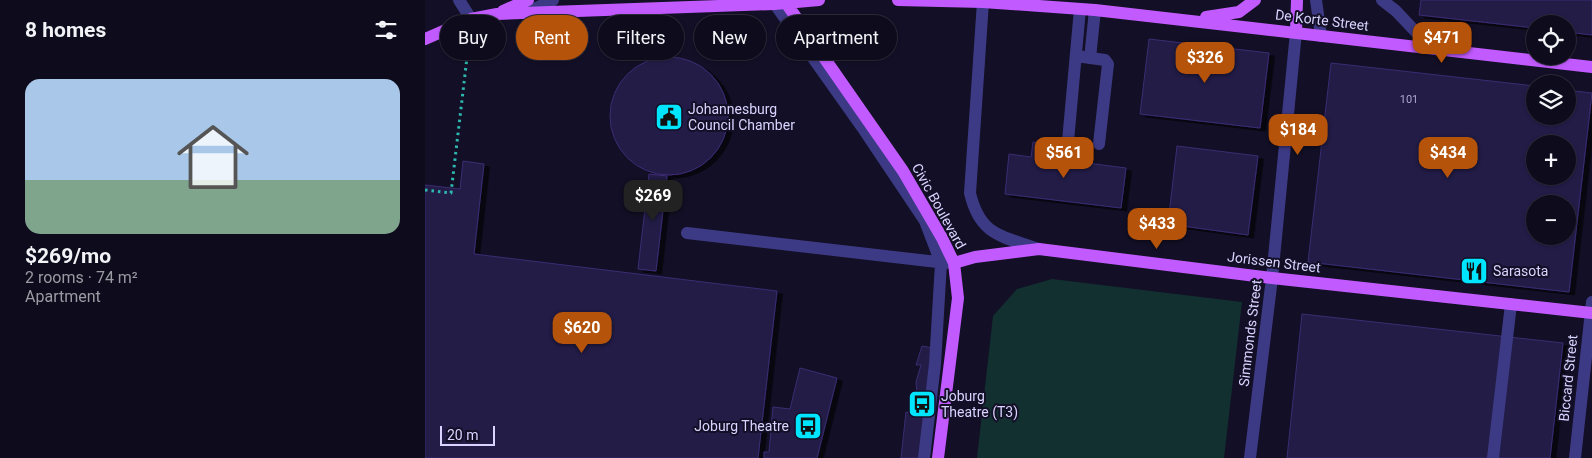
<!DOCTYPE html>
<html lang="en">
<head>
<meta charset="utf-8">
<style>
  body { margin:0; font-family:Roboto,sans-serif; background:#171425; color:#f1f3f6; height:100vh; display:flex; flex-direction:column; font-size:19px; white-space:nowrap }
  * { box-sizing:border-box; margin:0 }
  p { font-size:16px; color:#9b9ba3 }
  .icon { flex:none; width:28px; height:28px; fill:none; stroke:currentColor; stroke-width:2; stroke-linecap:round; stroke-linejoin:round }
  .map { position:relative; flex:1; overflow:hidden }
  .panel { display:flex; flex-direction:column; background:#0e0b1c; width:425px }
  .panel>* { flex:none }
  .guide { position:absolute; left:15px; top:15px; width:475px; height:45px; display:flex; gap:10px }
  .fabs { position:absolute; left:1101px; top:15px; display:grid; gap:10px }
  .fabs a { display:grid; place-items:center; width:50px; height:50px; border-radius:50%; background:#0e0b1c; box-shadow:0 1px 4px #0004,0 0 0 1px #2e2b3b; font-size:25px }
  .scale { position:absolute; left:15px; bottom:12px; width:55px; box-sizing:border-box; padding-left:5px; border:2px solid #d9d4ff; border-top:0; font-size:14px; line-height:18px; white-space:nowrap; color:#d9d4ff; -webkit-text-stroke:4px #130f26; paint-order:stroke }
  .price { position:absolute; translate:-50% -42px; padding:0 11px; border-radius:10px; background:#b45309; color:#fff; font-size:16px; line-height:32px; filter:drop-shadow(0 1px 2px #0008) }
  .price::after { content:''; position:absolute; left:50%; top:30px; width:15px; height:11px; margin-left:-8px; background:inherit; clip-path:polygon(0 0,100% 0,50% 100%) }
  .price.current { background:#222; color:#fff }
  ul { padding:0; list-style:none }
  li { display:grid; align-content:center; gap:10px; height:265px; padding:0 25px }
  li+li { border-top:1px solid #2e2b3b }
  li span { display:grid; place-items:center; height:155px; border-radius:15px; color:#555 }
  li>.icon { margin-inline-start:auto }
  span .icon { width:90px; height:90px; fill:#fffc; stroke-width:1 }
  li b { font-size:21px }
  h2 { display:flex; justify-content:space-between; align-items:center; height:60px; padding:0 25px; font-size:21px }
  .tag { padding:0 18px; border-radius:22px; background:#0e0b1c; box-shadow:0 1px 4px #0004,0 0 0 1px #2e2b3b; font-size:18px; line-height:45px }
  .tag.current { background:#b45309; color:#fff }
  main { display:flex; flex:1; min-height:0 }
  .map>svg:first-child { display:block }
</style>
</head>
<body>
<main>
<section class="panel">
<h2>8 homes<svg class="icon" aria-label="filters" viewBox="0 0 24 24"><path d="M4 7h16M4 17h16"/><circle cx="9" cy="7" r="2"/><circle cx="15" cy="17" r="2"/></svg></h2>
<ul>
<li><span style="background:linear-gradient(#a9c7e8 65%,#7fa58c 0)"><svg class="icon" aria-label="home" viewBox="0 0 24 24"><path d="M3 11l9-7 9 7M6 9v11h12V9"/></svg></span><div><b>$269/mo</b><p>2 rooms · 74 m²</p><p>Apartment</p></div></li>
</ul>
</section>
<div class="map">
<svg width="1167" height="458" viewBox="0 0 1167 458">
  <defs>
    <filter id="shadow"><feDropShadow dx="5.5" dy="3" stdDeviation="0" flood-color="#0009"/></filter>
  </defs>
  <rect width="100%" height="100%" fill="#130f26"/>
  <path fill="#12302f" d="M627,279L817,302L799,458H552L568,316L592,289Z"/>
  <path fill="#241b47" stroke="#3b2d73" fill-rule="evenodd" filter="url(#shadow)" d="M996,0H1167V35L1142,32V24H1110V28L994,15Z
    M724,39L844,53L835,128L715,114Z
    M185 116a59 59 0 1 1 118 0a59 59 0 1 1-118 0Z
    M906,63L1110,86V116H1142V90L1167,93L1144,292L883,262ZM1110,144H1142V176H1110ZM1110,204H1142V236H1110Z
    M608,142L633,145L631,159L701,168L696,208L580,194L584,154L606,157Z
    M752,146L833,156L823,235L743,224Z
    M38,161L59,164L49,254L352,291L333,458H0V185L35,189Z
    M224,174L242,176L231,271L213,269Z
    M877,314L1138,343L1125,458H862Z
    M497,346L508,348L496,458H476L481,412L487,413L492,395L491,382L496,365H491Z
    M375,368L412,378L392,458H339V452H344L348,407L365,409Z"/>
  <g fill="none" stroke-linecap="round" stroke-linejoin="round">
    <path stroke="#2fb8b0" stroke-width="3" stroke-dasharray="2.5 4" stroke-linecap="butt" d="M0,190L26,193L43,49"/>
    <path stroke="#3d3a85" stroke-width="12" d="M34,0L46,19
      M347,0L437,127L500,221L516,263L510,364L499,458
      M891,0L896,36
      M957,0L971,11L1006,48
      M558,2L545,193C555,236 577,236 614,249
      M101,13L128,0
      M651,56L680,60L683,64L674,144
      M665,58L670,10
      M643,141L655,9
      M262,233L521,263
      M825,458L847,278L871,32
      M1068,458L1086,304
      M1150,458L1167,302"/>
    <path stroke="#c25bff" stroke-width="12" d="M359,0L478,171L517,238L529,263L533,298L513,458
      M473,0L558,2L670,10L1167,67
      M78,11L103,0
      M781,17L814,12L830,0
      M871,32L872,0
      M0,39L46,19L72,14L349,4L394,0
      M529,263L550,257L614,249L847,278L1167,313"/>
  </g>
  <defs>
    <g id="civic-square" transform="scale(1.4375)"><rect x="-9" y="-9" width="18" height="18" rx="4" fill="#00e5ff" stroke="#130f26"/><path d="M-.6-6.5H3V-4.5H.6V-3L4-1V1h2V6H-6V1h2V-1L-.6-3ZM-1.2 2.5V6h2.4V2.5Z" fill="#111"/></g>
    <g id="restaurant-square" transform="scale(1.4375)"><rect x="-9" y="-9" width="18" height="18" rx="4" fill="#00e5ff" stroke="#130f26"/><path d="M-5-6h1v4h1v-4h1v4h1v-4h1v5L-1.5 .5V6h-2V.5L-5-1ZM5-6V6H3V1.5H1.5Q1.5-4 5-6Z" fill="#111"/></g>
    <g id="bus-square" transform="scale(1.4375)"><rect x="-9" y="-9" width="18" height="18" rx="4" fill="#00e5ff" stroke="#130f26"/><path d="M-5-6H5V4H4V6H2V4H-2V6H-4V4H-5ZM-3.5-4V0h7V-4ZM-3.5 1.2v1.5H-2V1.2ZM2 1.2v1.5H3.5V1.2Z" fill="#111"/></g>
  </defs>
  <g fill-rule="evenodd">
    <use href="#civic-square" x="244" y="117"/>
    <use href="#restaurant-square" x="1049" y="271"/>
    <use href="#bus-square" x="497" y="404"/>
    <use href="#bus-square" x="383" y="426"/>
  </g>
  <g text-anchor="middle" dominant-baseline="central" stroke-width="4" stroke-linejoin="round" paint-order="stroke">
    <g font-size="11" fill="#aca6d1">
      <text x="984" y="99">101</text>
    </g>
    <g font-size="14" fill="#d9d4ff" stroke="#130f26">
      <text transform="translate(897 20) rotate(7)">De Korte Street</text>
      <text transform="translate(514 206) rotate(61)">Civic Boulevard</text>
      <text transform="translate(849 262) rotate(7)">Jorissen Street</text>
      <text transform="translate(825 333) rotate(-83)">Simmonds Street</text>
      <text transform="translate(1143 378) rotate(-84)">Biccard Street</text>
    </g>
    <g font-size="14" fill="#d9d4ff" stroke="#130f26" text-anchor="start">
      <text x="263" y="109">Johannesburg<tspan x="263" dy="16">Council Chamber</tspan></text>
      <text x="1068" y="271">Sarasota</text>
      <text x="516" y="396">Joburg<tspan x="516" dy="16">Theatre (T3)</tspan></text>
      <text x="364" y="426" text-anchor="end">Joburg Theatre</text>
    </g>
  </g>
</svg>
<div class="fabs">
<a><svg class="icon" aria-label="locate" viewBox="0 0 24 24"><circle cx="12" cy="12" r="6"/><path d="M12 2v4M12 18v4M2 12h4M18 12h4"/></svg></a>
<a><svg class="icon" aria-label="layers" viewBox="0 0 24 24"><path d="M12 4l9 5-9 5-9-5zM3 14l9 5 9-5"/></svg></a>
<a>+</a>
<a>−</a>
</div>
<div class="scale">20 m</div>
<b class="price" style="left:1017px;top:64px">$471</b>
<b class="price" style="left:780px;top:84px">$326</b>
<b class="price" style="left:873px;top:156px">$184</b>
<b class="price" style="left:639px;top:179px">$561</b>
<b class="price" style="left:1023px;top:179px">$434</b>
<b class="price current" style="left:228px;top:222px">$269</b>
<b class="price" style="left:732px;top:250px">$433</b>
<b class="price" style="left:157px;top:354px">$620</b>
<div class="guide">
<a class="tag">Buy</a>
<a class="tag current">Rent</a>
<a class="tag">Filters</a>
<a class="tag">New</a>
<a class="tag">Apartment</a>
</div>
</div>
</main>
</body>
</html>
